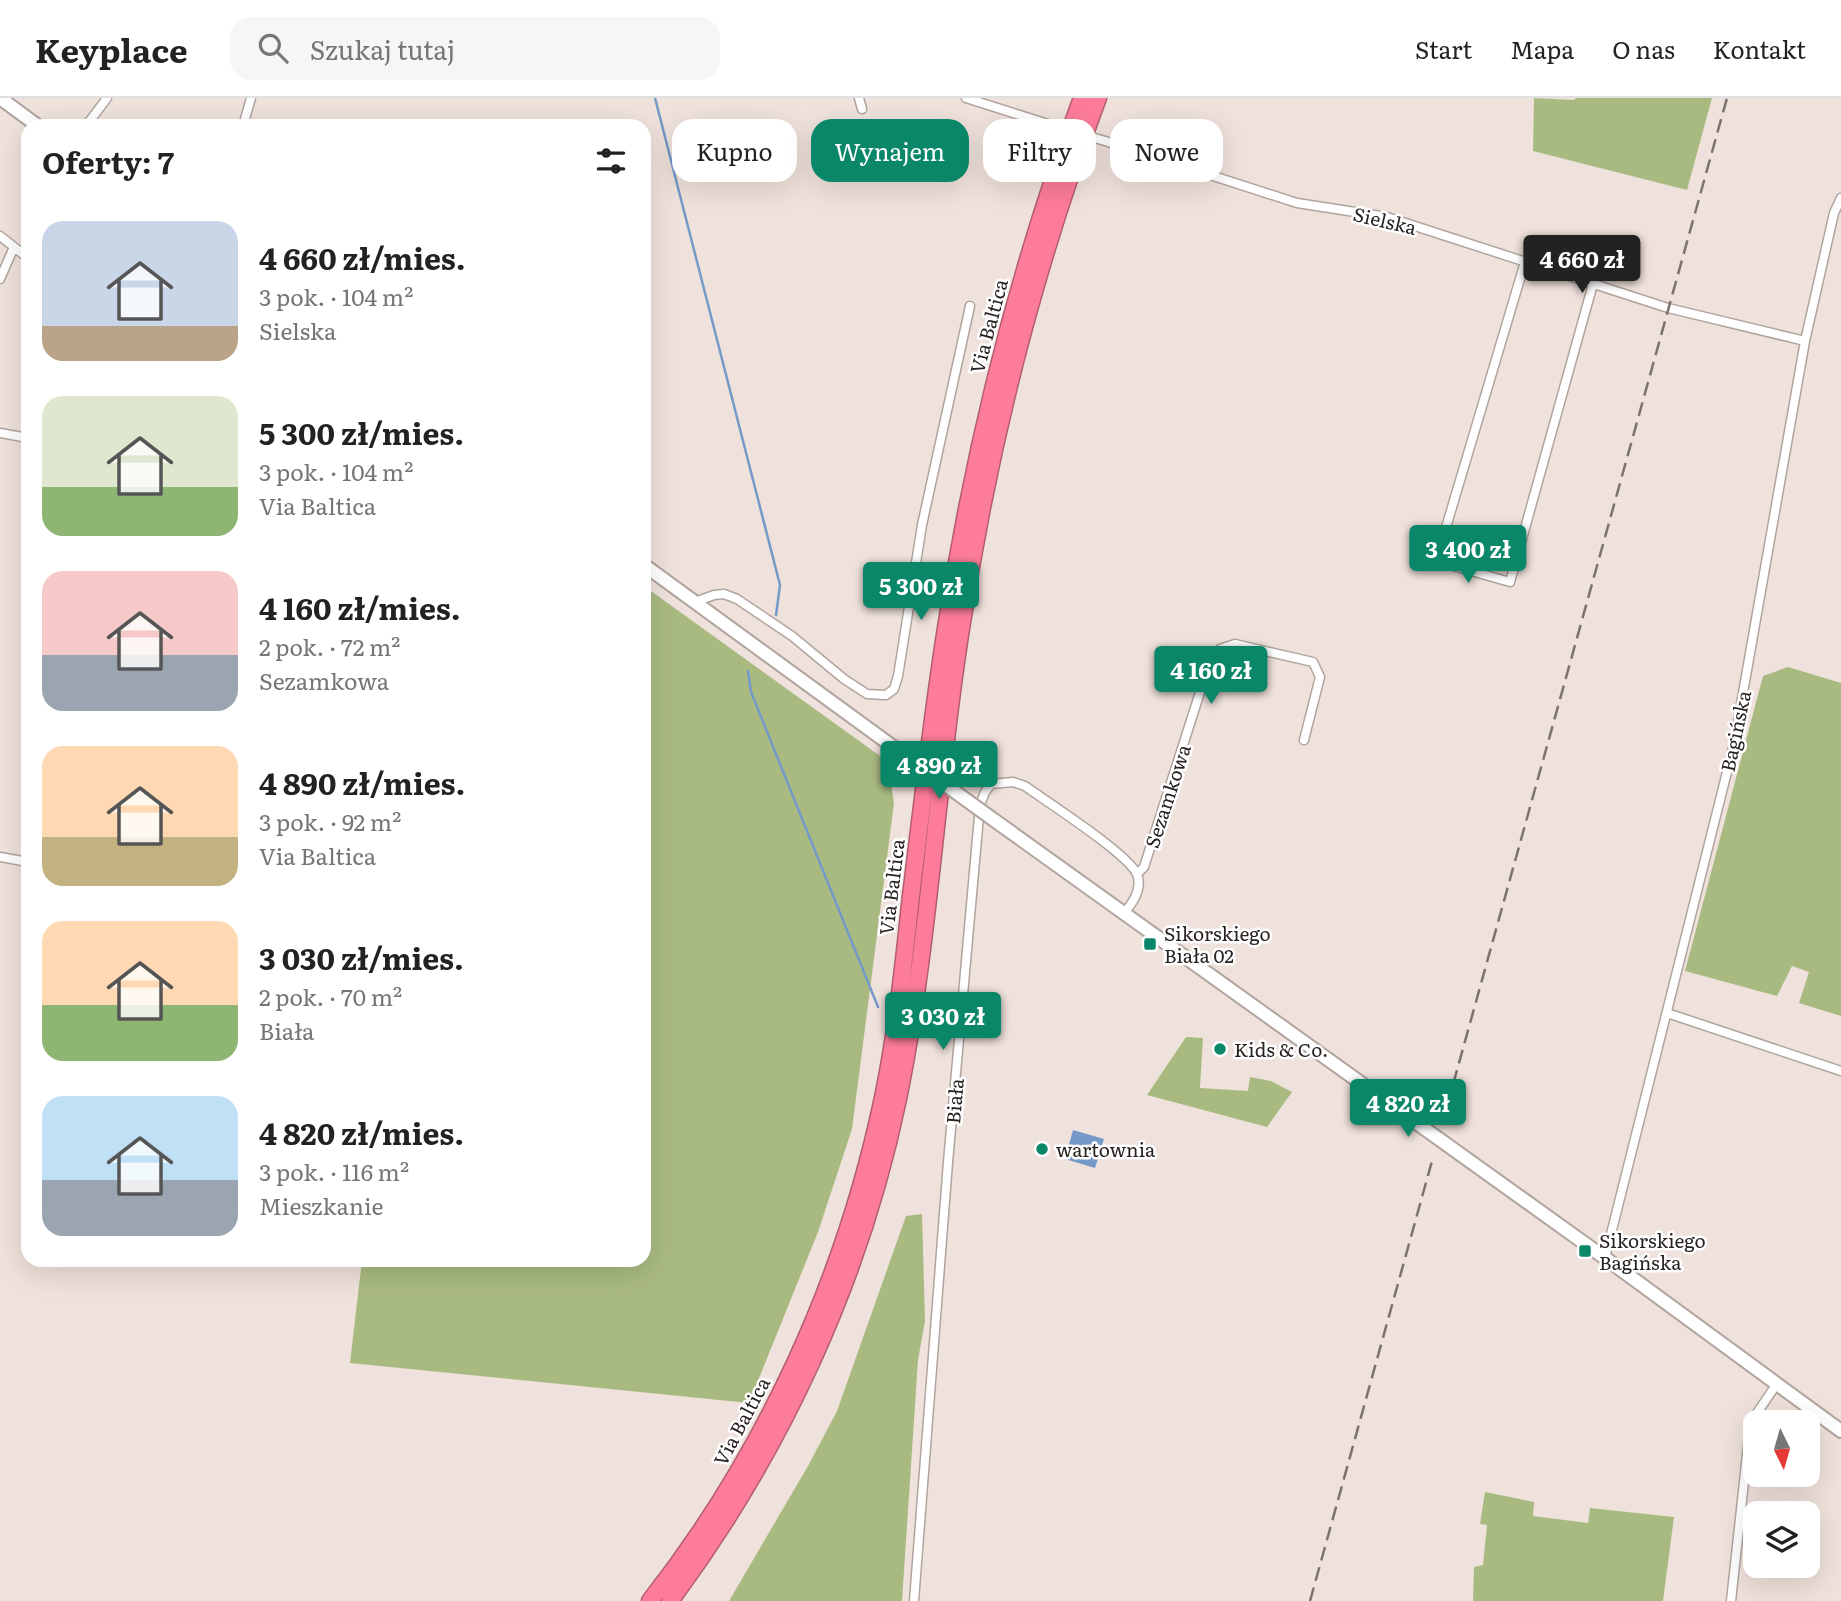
<!DOCTYPE html>
<html lang="pl">
<head>
<meta charset="utf-8">
<style>
  body { margin:0; font-family:Literata,serif; background:#f6f6f6; color:#222; height:100vh; display:flex; flex-direction:column; font-size:26px; white-space:nowrap }
  * { box-sizing:border-box; margin:0 }
  p { font-size:23px; color:#767676 }
  .icon { flex:none; width:38px; height:38px; fill:none; stroke:currentColor; stroke-width:2; stroke-linecap:round; stroke-linejoin:round }
  .map { position:relative; flex:1; overflow:hidden }
  .details { position:absolute; left:21px; top:21px; width:630px; height:1148px; display:flex; flex-direction:column; background:#fff; border-radius:21px; box-shadow:0 7px 28px #0002 }
  .details>* { flex:none }
  .top-card { position:absolute; left:672px; top:21px; width:665px; height:63px; display:flex; gap:14px }
  .needle { width:46px; rotate:175deg }
  .buttons { position:absolute; left:1743px; top:1312px; display:grid; gap:14px }
  .buttons a { display:grid; place-items:center; width:77px; height:77px; border-radius:14px; background:#fff; box-shadow:0 7px 28px #0002; font-size:35px }
  .price { position:absolute; translate:-50% -60px; padding:0 16px; border-radius:7px; background:#0a8668; color:#fff; font-size:23px; line-height:46px; filter:drop-shadow(0 2px 4px #0008) }
  .price::after { content:''; position:absolute; left:50%; top:42px; width:21px; height:16px; margin-left:-10px; background:inherit; clip-path:polygon(0 0,100% 0,50% 100%) }
  .price.current { background:#222; color:#fff }
  ul { padding:0; list-style:none }
  li { display:flex; align-items:center; gap:21px; height:175px; padding:0 21px }
  li span { display:grid; place-items:center; flex:none; width:196px; height:140px; border-radius:21px; color:#555 }
  li>.icon { margin-inline-start:auto }
  span .icon { width:84px; height:84px; fill:#fffc; stroke-width:1 }
  li b { font-size:30px }
  h2 { display:flex; justify-content:space-between; align-items:center; height:84px; padding:0 21px; font-size:30px }
  .chip { padding:0 24px; border-radius:21px; background:#fff; box-shadow:0 7px 28px #0002; font-size:24px; line-height:63px }
  .chip.current { background:#0a8668; color:#fff }
  header { display:flex; align-items:center; gap:42px; box-sizing:border-box; height:98px; padding:0 35px; background:#fff; border-bottom:2px solid #e0e0e0 }
  header strong { font-size:33px }
  nav { display:flex; gap:38px; margin-inline-start:auto; font-size:24px }
  .search { width:490px; height:63px; background:#f6f6f6; display:flex; align-items:center; gap:18px; box-sizing:border-box; padding:0 24px; border-radius:21px; color:#767676; font-size:26px }
  .map>svg:first-child { display:block }
</style>
</head>
<body>
<header>
<strong>Keyplace</strong>
<div class="search"><svg class="icon" aria-label="search" viewBox="0 0 24 24"><circle cx="10" cy="10" r="6"/><path d="M15 15l6 6"/></svg>Szukaj tutaj</div>
<nav><a>Start</a><a>Mapa</a><a>O nas</a><a>Kontakt</a></nav>
</header>
<div class="map">
<svg width="1841" height="1503" viewBox="0 0 1841 1503">
  <rect width="100%" height="100%" fill="#efe1db"/>
  <path fill="#a9ba81" d="M1534,0L1574,2L1576,0H1712L1687,92L1533,53Z
    M644,488L887,663L894,705L852,1031L818,1134L749,1305L350,1265L362,1162H644Z
    M1788,569L1841,585V918L1799,905L1809,874L1792,868L1777,898L1685,873L1763,578Z
    M1186,939L1203,940L1200,990L1248,993L1250,979L1271,983L1292,994L1267,1029L1147,997Z
    M922,1116L925,1223L918,1262L902,1503H729L808,1368L837,1313L906,1118Z
    M1485,1394L1534,1404L1533,1418L1588,1425L1590,1410L1674,1419L1663,1503H1473L1474,1469L1483,1467L1487,1427L1480,1426Z"/>
  <path fill="#7599c8" d="M1073,1032L1104,1041L1095,1070L1065,1061Z"/>
  <g fill="none" stroke-linecap="round" stroke-linejoin="round">
    <path stroke="#7599c8" stroke-width="2.5" d="M655,0L780,487L776,517
      M748,573L751,594L878,909"/>
    <g stroke="#b1a49e" stroke-width="11">
      <path id="street" d="M859,0L862,11
        M966,0L1048,26
        M86,28L107,0
        M243,28L251,0
        M1105,43L1297,105L1387,119L1668,210L1805,243
        M0,138L28,160
        M1525,164L1436,463L1510,484L1593,186
        M0,181L14,149
        M0,335L28,340
        M695,504L714,497L724,496L737,501L792,538L844,581L867,596L886,597L894,591L898,578L922,427L970,208
        M0,759L28,764
        M1137,776L1144,769L1210,563L1220,551L1235,546L1313,564L1320,579L1304,642
        M1667,915L1841,973
        M1605,1160L1734,646L1805,243L1834,115L1841,100
        M914,1503L948,1064L980,707L985,694L991,686L1013,684L1025,688C1047,704 1127,755 1137,776C1143,791 1133,805 1124,815
        M1731,1503L1750,1329L1757,1315L1776,1287"/>
    </g>
    <g stroke="#b1a49e" stroke-width="16">
      <path id="secondary" d="M0,0L38,28
        M644,467L903,656
        M994,722L1605,1160L1841,1333"/>
    </g>
    <g stroke="#b25d6f" stroke-width="19">
      <path id="highway" d="M650,1503C766,1355 846,1179 884,995C897,930 904,864 911,798C922,709 932,619 946,530C974,350 1018,171 1082,0
        M670,1503C781,1354 860,1183 898,1001C929,849 936,691 960,537C987,355 1033,173 1098,0"/>
    </g>
    <use href="#street" stroke="#fff" stroke-width="8"/>
    <use href="#secondary" stroke="#fff" stroke-width="12"/>
    <use href="#highway" stroke="#fd7c99" stroke-width="16"/>
    <path stroke="#7b736e" stroke-width="2.5" stroke-dasharray="14 7" stroke-linecap="butt" d="M1442,1026L1727,0
      M1310,1503L1432,1063"/>
    <g stroke="#b1a49e" stroke-width="11" stroke-linecap="butt">
      <path id="street-bridge" d="M1048,26L1105,43"/>
    </g>
    <g stroke="#b1a49e" stroke-width="16" stroke-linecap="butt">
      <path id="secondary-bridge" d="M903,656L994,722"/>
    </g>
    <use href="#street-bridge" stroke="#fff" stroke-width="8"/>
    <use href="#secondary-bridge" stroke="#fff" stroke-width="12"/>
  </g>
  <g fill="#0a8668" stroke="#fff" stroke-width="2.5">
    <rect x="1143" y="839" width="14" height="14" rx="3.5"/>
    <circle cx="1220" cy="951" r="7"/>
    <circle cx="1042" cy="1051" r="7"/>
    <rect x="1578" y="1146" width="14" height="14" rx="3.5"/>
  </g>
  <g text-anchor="middle" dominant-baseline="central" stroke-width="5" stroke-linejoin="round" paint-order="stroke">
    <g font-size="19" fill="#282320" stroke="#fff">
      <text transform="translate(1385 122) rotate(13)">Sielska</text>
      <text transform="translate(988 228) rotate(-75)">Via Baltica</text>
      <text transform="translate(1735 633) rotate(-78)">Bagińska</text>
      <text transform="translate(1167 698) rotate(-72)">Sezamkowa</text>
      <text transform="translate(891 789) rotate(-83)">Via Baltica</text>
      <text transform="translate(954 1003) rotate(-85)">Biała</text>
      <text transform="translate(741 1323) rotate(-62)">Via Baltica</text>
    </g>
    <g font-size="19" fill="#282320" stroke="#fff" text-anchor="start">
      <text x="1164" y="835">Sikorskiego<tspan x="1164" dy="22">Biała 02</tspan></text>
      <text x="1234" y="951">Kids &amp; Co.</text>
      <text x="1056" y="1051">wartownia</text>
      <text x="1599" y="1142">Sikorskiego<tspan x="1599" dy="22">Bagińska</tspan></text>
    </g>
  </g>
</svg>
<div class="buttons">
<a><svg class="needle" viewBox="-14 -14 28 28"><path d="M0-13l5 13h-10z" fill="#e53935"/><path d="M0 13l5-13h-10z" fill="#767676"/></svg></a>
<a><svg class="icon" aria-label="layers" viewBox="0 0 24 24"><path d="M12 4l9 5-9 5-9-5zM3 14l9 5 9-5"/></svg></a>
</div>
<b class="price current" style="left:1582px;top:197px">4 660 zł</b>
<b class="price" style="left:1468px;top:487px">3 400 zł</b>
<b class="price" style="left:921px;top:524px">5 300 zł</b>
<b class="price" style="left:1211px;top:608px">4 160 zł</b>
<b class="price" style="left:939px;top:703px">4 890 zł</b>
<b class="price" style="left:943px;top:954px">3 030 zł</b>
<b class="price" style="left:1408px;top:1041px">4 820 zł</b>
<div class="top-card">
<a class="chip">Kupno</a>
<a class="chip current">Wynajem</a>
<a class="chip">Filtry</a>
<a class="chip">Nowe</a>
</div>
<section class="details">
<h2>Oferty: 7<svg class="icon" aria-label="filters" viewBox="0 0 24 24"><path d="M4 7h16M4 17h16"/><circle cx="9" cy="7" r="2"/><circle cx="15" cy="17" r="2"/></svg></h2>
<ul>
<li><span style="background:linear-gradient(#c9d6e8 75%,#b9a48a 0)"><svg class="icon" aria-label="home" viewBox="0 0 24 24"><path d="M3 11l9-7 9 7M6 9v11h12V9"/></svg></span><div><b>4 660 zł/mies.</b><p>3 pok. · 104 m²</p><p>Sielska</p></div></li>
<li><span style="background:linear-gradient(#dfe7d0 65%,#8fb573 0)"><svg class="icon" aria-label="home" viewBox="0 0 24 24"><path d="M3 11l9-7 9 7M6 9v11h12V9"/></svg></span><div><b>5 300 zł/mies.</b><p>3 pok. · 104 m²</p><p>Via Baltica</p></div></li>
<li><span style="background:linear-gradient(#f6c9c9 60%,#9aa5b1 0)"><svg class="icon" aria-label="home" viewBox="0 0 24 24"><path d="M3 11l9-7 9 7M6 9v11h12V9"/></svg></span><div><b>4 160 zł/mies.</b><p>2 pok. · 72 m²</p><p>Sezamkowa</p></div></li>
<li><span style="background:linear-gradient(#ffd9b3 65%,#c2b280 0)"><svg class="icon" aria-label="home" viewBox="0 0 24 24"><path d="M3 11l9-7 9 7M6 9v11h12V9"/></svg></span><div><b>4 890 zł/mies.</b><p>3 pok. · 92 m²</p><p>Via Baltica</p></div></li>
<li><span style="background:linear-gradient(#ffd9b3 60%,#8fb573 0)"><svg class="icon" aria-label="home" viewBox="0 0 24 24"><path d="M3 11l9-7 9 7M6 9v11h12V9"/></svg></span><div><b>3 030 zł/mies.</b><p>2 pok. · 70 m²</p><p>Biała</p></div></li>
<li><span style="background:linear-gradient(#bfe0f5 60%,#9aa5b1 0)"><svg class="icon" aria-label="home" viewBox="0 0 24 24"><path d="M3 11l9-7 9 7M6 9v11h12V9"/></svg></span><div><b>4 820 zł/mies.</b><p>3 pok. · 116 m²</p><p>Mieszkanie</p></div></li>
</ul>
</section>
</div>
</body>
</html>
